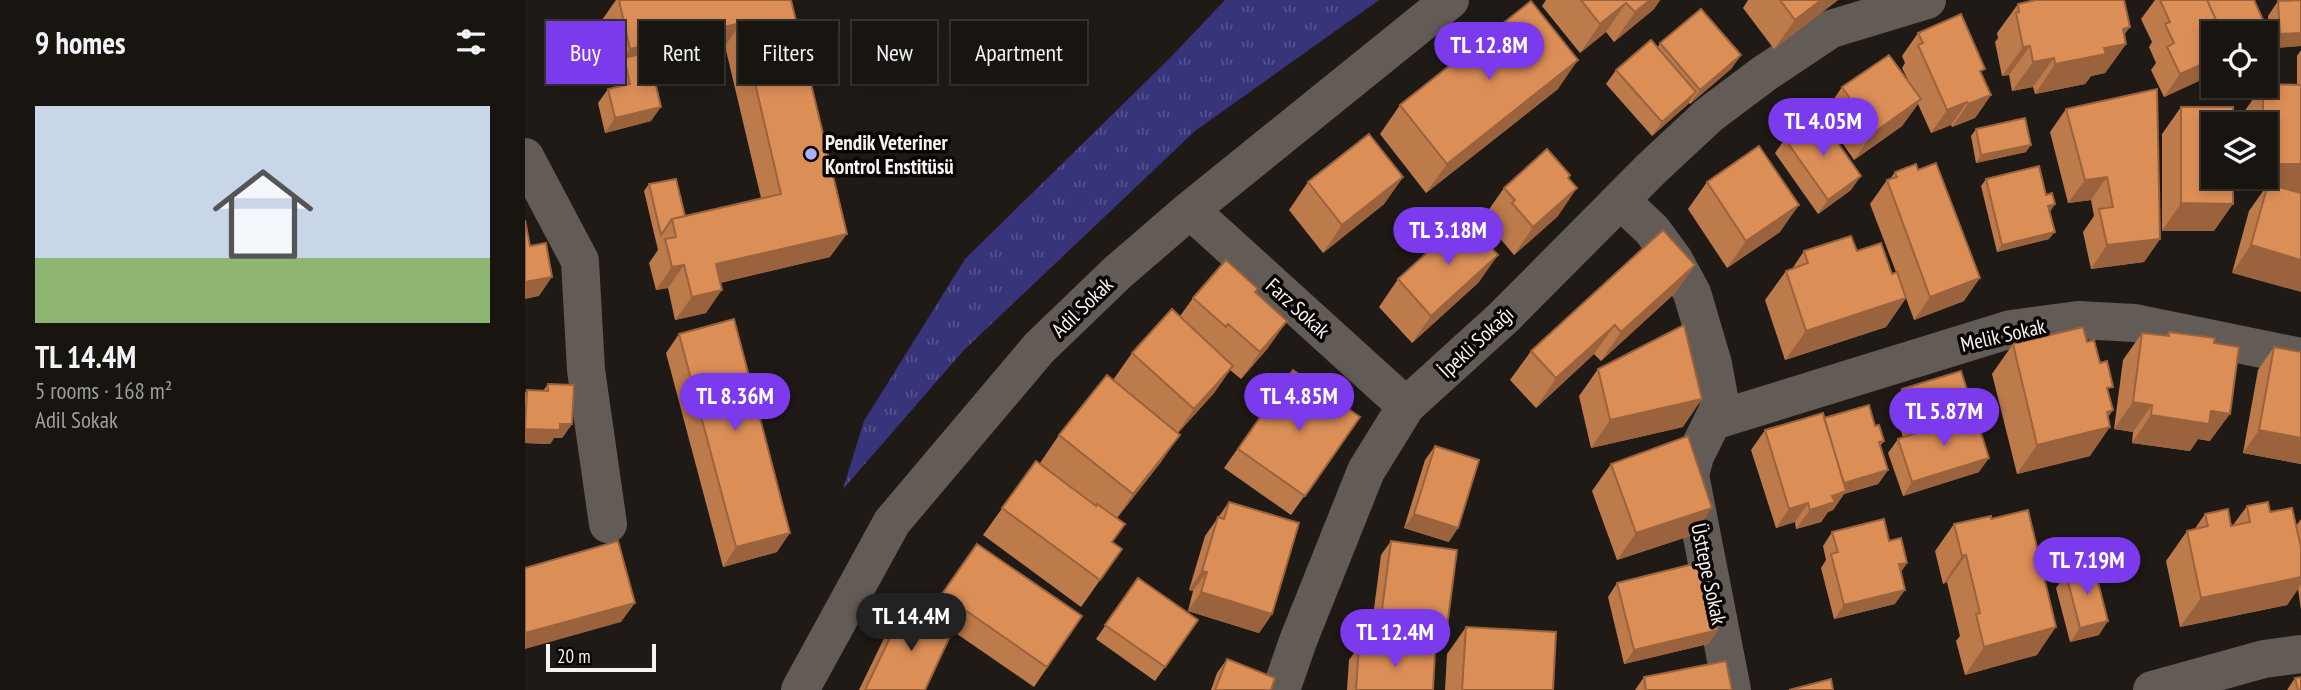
<!DOCTYPE html>
<html lang="en">
<head>
<meta charset="utf-8">
<style>
  body { margin:0; font-family:"PT Sans Narrow",sans-serif; background:#25211e; color:#f1f3f6; height:100vh; display:flex; flex-direction:column; font-size:26px; white-space:nowrap }
  * { box-sizing:border-box; margin:0 }
  p { font-size:23px; color:#9f9e9f }
  .icon { flex:none; width:38px; height:38px; fill:none; stroke:currentColor; stroke-width:2; stroke-linecap:round; stroke-linejoin:round }
  .map { position:relative; flex:1; overflow:hidden }
  .sheet { display:flex; flex-direction:column; background:#181410; width:525px }
  .sheet>* { flex:none }
  .banner { position:absolute; left:21px; top:21px; width:665px; height:63px; display:flex; gap:14px }
  .tools { position:absolute; left:1676px; top:21px; display:grid; gap:14px }
  .tools a { display:grid; place-items:center; width:77px; height:77px; border-radius:0px; background:#181410; box-shadow:0 4px 10px #0003,0 0 0 2px #363330; font-size:35px }
  .scale { position:absolute; left:21px; bottom:18px; width:110px; box-sizing:border-box; padding-left:7px; border:4px solid #f8f3f0; border-top:0; font-size:19px; line-height:24px; white-space:nowrap; color:#f8f3f0; -webkit-text-stroke:5px #080605; paint-order:stroke }
  .price { position:absolute; translate:-50% -60px; padding:0 16px; border-radius:24px; background:#7c3aed; color:#fff; font-size:23px; line-height:46px; filter:drop-shadow(0 2px 4px #0008) }
  .price::after { content:''; position:absolute; left:50%; top:42px; width:21px; height:16px; margin-left:-10px; background:inherit; clip-path:polygon(0 0,100% 0,50% 100%) }
  .price.on { background:#222; color:#fff }
  ul { padding:0; list-style:none }
  li { display:grid; align-content:center; gap:14px; height:371px; padding:0 35px }
  li+li { border-top:2px solid #363330 }
  li span { display:grid; place-items:center; height:217px; border-radius:0px; color:#555 }
  li>.icon { margin-inline-start:auto }
  span .icon { width:126px; height:126px; fill:#fffc; stroke-width:1 }
  li b { font-size:30px }
  h2 { display:flex; justify-content:space-between; align-items:center; height:84px; padding:0 35px; font-size:30px }
  .tag { padding:0 24px; border-radius:0px; background:#181410; box-shadow:0 4px 10px #0003,0 0 0 2px #363330; font-size:24px; line-height:63px }
  .tag.on { background:#7c3aed; color:#fff }
  main { display:flex; flex:1; min-height:0 }
  .map>svg:first-child { display:block }
</style>
</head>
<body>
<main>
<section class="sheet">
<h2>9 homes<svg class="icon" aria-label="filters" viewBox="0 0 24 24"><path d="M4 7h16M4 17h16"/><circle cx="9" cy="7" r="2"/><circle cx="15" cy="17" r="2"/></svg></h2>
<ul>
<li><span style="background:linear-gradient(#c9d6e8 70%,#8fb573 0)"><svg class="icon" aria-label="home" viewBox="0 0 24 24"><path d="M3 11l9-7 9 7M6 9v11h12V9"/></svg></span><div><b>TL 14.4M</b><p>5 rooms · 168 m²</p><p>Adil Sokak</p></div></li>
</ul>
</section>
<div class="map">
<svg width="1776" height="690" viewBox="0 0 1776 690">
  <defs>
    <pattern id="grass-tufts" width="24" height="20" patternUnits="userSpaceOnUse" patternTransform="scale(1.75)"><rect width="24" height="20" fill="#38347a"/><path d="M3 7l-1-3M5 7V3M7 7l1-3M15 17l-1-3M17 17v-4M19 17l1-3" fill="none" stroke="#56528d"/></pattern>
  </defs>
  <rect width="100%" height="100%" fill="#201a16"/>
  <path fill="url(#grass-tufts)" d="M700,0H854L670,131L439,350L318,489L339,421L440,259L645,58Z"/>
  <g fill="none" stroke-linecap="round" stroke-linejoin="round">
    <path stroke="#635b56" stroke-width="38" d="M0,157L55,261L61,370L83,524
      M1095,200L1127,230L1149,260L1167,293L1188,364L1194,397L1193,410L1170,456L1165,475L1207,690
      M665,210L881,406
      M1188,421L1486,329L1553,320L1610,323L1776,357
      M275,690L367,522L514,348L593,272L665,210L925,0
      M756,690L773,641L841,471L881,406L979,317L1126,169L1184,115L1240,73L1306,29L1402,0
      M1627,690L1739,659L1776,654"/>
  </g>
  <path fill="#bd7a4b" d="M91,0H266L305,257L195,283L181,313L150,320L143,288L131,290L124,263L133,250L119,191L124,184L160,216L236,198L200,46L126,63V121L80,133L73,103L83,89L92,86L77,20Z
    M1021,0H1135L1129,9L1089,42L1081,32L1055,53L1017,6Z
    M1223,0H1313L1249,49L1218,8Z
    M1630,0H1729L1744,34L1743,16L1753,1L1776,0V46L1748,48L1741,58V33H1689V74L1639,97L1626,70L1631,63L1624,47L1627,42L1616,19Z
    M1493,4L1599,35L1601,44L1580,73L1566,76L1560,84L1510,94L1508,87L1487,91L1484,75L1477,76L1470,42L1473,38L1472,33Z
    M1393,33L1456,74L1466,95L1450,118L1427,127L1426,125L1406,133L1393,104L1377,126L1329,160L1298,115L1317,87L1383,80L1377,68L1380,63L1377,56Z
    M1135,43L1216,55L1206,69L1165,104L1164,103L1161,106L1127,136L1081,84L1091,70L1133,47Z
    M1776,50V192H1772L1707,273L1724,211L1738,191H1718L1719,177H1741V124H1719V112L1737,86L1772,85V56Z
    M1033,89L901,193L855,134L875,105Z
    M1656,107L1689,231H1637V134Z
    M1541,109L1635,239L1619,262L1566,269L1558,232L1569,216L1566,200L1543,203L1525,132Z
    M1451,129L1501,152L1451,163L1446,136Z
    M1260,139L1326,190L1293,214L1250,153Z
    M1370,172L1439,301L1389,320L1381,298L1361,327L1260,360L1240,300L1261,271L1267,269L1279,251H1332L1367,274L1371,272L1345,204L1362,180L1365,179Z
    M878,177L859,204L798,253L764,210L783,182Z
    M1043,179L1033,216L989,255L968,230L970,227L960,215L979,188Z
    M1461,179L1525,212L1524,239L1472,252L1456,186Z
    M1182,182L1255,232L1202,268L1163,209Z
    M1170,265L1149,294L1076,361L1069,354L1011,408L985,380L1006,351Z
    M873,279L954,282L887,343L854,307Z
    M730,293L743,348L716,379L705,370L689,393L653,433L636,462L592,518L587,542L597,549L556,607L458,535L511,461L543,485L515,463L534,435L588,380L607,353L655,316L668,298Z
    M1644,332L1685,441L1673,439L1665,451L1607,443L1608,432L1589,429L1598,360L1617,333L1641,336Z
    M154,334L252,552L198,567L141,353Z
    M1562,342L1575,363L1584,393L1583,417L1565,456L1492,474L1467,374L1488,344Z
    M1749,347L1776,352V464L1718,453L1733,370Z
    M1073,369L1158,427L1066,448L1054,396Z
    M768,370L835,417L766,515L699,468Z
    M23,384L47,424L37,438H29L25,444L0,443V393L2,390L18,391Z
    M1377,389L1446,416L1454,472L1378,496L1363,453L1373,439L1378,437L1367,404Z
    M1299,418L1350,426L1359,441L1355,446L1363,470L1353,484L1319,494L1308,510L1303,512L1296,522L1271,529L1270,522L1251,528L1226,450L1240,430Z
    M910,446L924,542L879,528L900,460Z
    M1086,464L1168,535L1092,560L1067,491Z
    M704,502L747,614L734,633L663,611L668,591L664,590L680,536Z
    M1722,506L1745,512L1771,526L1776,519V610L1773,589L1762,605L1655,627L1641,561L1662,531L1669,530L1680,514L1706,526L1708,525Z
    M1429,524L1512,655L1440,675L1431,641L1435,636L1422,582L1418,584L1410,551Z
    M1307,532L1364,541L1382,563L1376,572L1370,604L1309,619L1296,568L1301,560L1298,546Z
    M866,541L921,634L912,648L845,639L856,555Z
    M452,544L557,616L509,687L403,614Z
    M1541,574L1574,635L1545,642L1531,588Z
    M613,578L673,620L630,681L571,639Z
    M1092,583L1193,630L1183,644L1099,664L1083,597Z
    M383,600L400,690H334L364,628Z
    M941,627L1028,690H920L922,654Z
    M834,646L908,690H822L824,660Z
    M702,659L746,690H686L692,673Z
    M1119,677L1207,690H1110Z
    M1770,678L1776,690H1762Z"/>
  <path fill="#9a633d" d="M1125,0H1135L1129,9L1089,42L1110,12Z
    M1296,0H1313L1249,49L1270,20Z
    M1101,3L1081,32L1055,53L1075,24Z
    M216,23L200,46L102,69L99,58L105,49Z
    M1605,27L1592,45L1601,44L1580,73L1566,76L1560,84L1510,94L1530,64L1579,48L1598,29Z
    M1776,33V46L1748,48L1741,58V50L1746,48L1755,34Z
    M1505,46L1484,75L1477,76L1498,47Z
    M1216,55L1206,69L1165,104L1175,90Z
    M1529,58L1508,87L1487,91L1508,62Z
    M1689,59V74L1639,97L1655,74Z
    M1053,60L1033,89L901,193L922,164Z
    M1171,92L1161,106L1127,136L1137,122Z
    M1466,95L1450,118L1427,127L1443,104Z
    M1396,99L1377,126L1329,160L1348,133Z
    M1442,102L1426,125L1406,133L1422,110Z
    M136,107L126,121L80,133L90,118Z
    M1506,145L1501,152L1451,163L1456,155Z
    M1741,164H1776V192L1741,191L1743,184L1738,191H1718L1729,177H1741Z
    M1336,176L1326,190L1293,214L1303,200Z
    M878,177L859,204L798,253L817,225Z
    M1582,177L1566,200L1543,203L1560,180Z
    M1052,188L1033,216L989,255L1008,227Z
    M1656,203L1708,204L1689,231H1637Z
    M1530,204L1525,212L1518,213L1523,206Z
    M1274,205L1255,232L1202,268L1221,241Z
    M1530,232L1524,239L1472,252L1477,245Z
    M322,234L305,257L175,287L191,264Z
    M1635,239L1619,262L1566,269L1582,245Z
    M1726,245L1776,260V292L1707,273Z
    M973,255L954,282L887,343L906,316Z
    M159,265L143,288L131,290L147,267Z
    M1170,265L1149,294L1076,361L1096,332Z
    M27,277L14,296L0,299V282Z
    M1455,278L1439,301L1389,320L1405,297Z
    M197,290L181,313L150,320L167,297Z
    M1381,298L1361,327L1260,360L1281,331Z
    M762,321L743,348L716,379L735,352Z
    M1090,325L1069,354L1011,408L1031,378Z
    M708,366L689,393L650,436L669,409Z
    M1177,399L1158,427L1066,448L1085,420Z
    M1608,402L1627,405L1608,432L1589,429Z
    M1588,410L1575,429L1585,427L1565,456L1492,474L1512,445L1582,412Z
    M1449,411L1439,425L1380,444L1390,430Z
    M1686,411L1705,414L1685,441L1673,439L1665,451L1607,443L1626,415Z
    M35,424H47L37,438H29L25,444L0,443V429Z
    M1734,430L1776,438V464L1718,453Z
    M655,435L636,462L589,522L608,494Z
    M1464,458L1454,472L1378,496L1387,482Z
    M1363,470L1353,484L1319,494L1308,510L1303,512L1296,522L1271,529L1285,510L1318,484Z
    M1283,503L1270,522L1251,528L1264,509Z
    M1187,508L1168,535L1092,560L1111,533Z
    M889,514L933,528L924,542L879,528Z
    M265,533L252,552L198,567L211,547Z
    M1441,555L1422,582L1418,584L1437,556Z
    M1382,563L1372,577L1374,564Z
    M677,571L682,572L668,591L664,590Z
    M1776,577V584L1762,605L1655,627L1676,598Z
    M1380,590L1370,604L1309,619L1319,605Z
    M676,592L747,614L734,633L663,611Z
    M110,603L96,622L0,649V633Z
    M1583,621L1574,635L1545,642L1555,628Z
    M855,625L921,634L912,648L845,639Z
    M1531,627L1512,655L1440,675L1459,647Z
    M1193,630L1183,644L1099,664L1109,650Z"/>
  <path fill="#dc8e57" stroke="#9a633d" stroke-width="2" d="M94,0H266L322,234L191,264L197,290L167,297L159,265L147,267L140,239L151,237L147,219L256,194L216,23L105,49Z
    M1056,0H1125L1110,12L1101,3L1075,24Z
    M1255,0H1296L1270,20Z
    M1511,0H1599L1605,27L1598,29L1601,44L1579,48L1581,54L1530,64L1529,58L1508,62L1505,46L1498,47L1491,13L1494,12L1493,4Z
    M1635,0H1682L1697,33H1689V59L1655,74L1642,47L1649,43L1640,24L1645,22Z
    M1682,0H1729L1750,46L1741,50V33H1697Z
    M1776,0V33L1755,34L1753,1Z
    M1006,1L1053,60L922,164L875,105Z
    M1176,9L1216,55L1175,90L1135,43Z
    M1436,14L1460,69L1455,71L1466,95L1443,104L1442,102L1422,110L1393,45L1398,43L1393,33Z
    M1126,40L1171,92L1137,122L1091,70Z
    M123,52L136,107L90,118L83,89L105,84L99,58Z
    M1364,55L1396,99L1348,133L1317,87Z
    M1741,84L1776,85V164H1741V124H1738V86H1741Z
    M1632,89L1635,239L1582,245L1574,209L1588,207L1582,177L1560,180L1541,109Z
    M1656,107H1708V124H1689V177H1708V204L1656,203Z
    M1294,116L1336,176L1303,200L1260,139Z
    M1500,118L1506,145L1456,155L1451,129Z
    M844,134L878,177L817,225L783,182Z
    M1234,146L1274,205L1221,241L1182,182Z
    M1022,149L1045,175L1043,178L1052,188L1008,227L987,203L990,200L979,188Z
    M1411,163L1455,278L1405,297L1362,180L1372,177L1370,172L1391,164L1393,170Z
    M1514,166L1521,195L1527,193L1530,204L1523,206L1530,232L1477,245L1461,179Z
    M151,179L160,216L147,219L136,235L124,184Z
    M1743,184L1776,193V260L1726,245Z
    M940,218L973,255L906,316L873,279Z
    M0,220L5,246L21,243L27,277L0,282Z
    M1138,230L1170,265L1096,332L1090,325L1031,378L1006,351Z
    M1326,236L1332,251L1356,243L1367,274L1372,272L1381,298L1281,331L1261,271L1283,263L1279,251Z
    M701,260L733,289L730,292L762,321L735,352L703,324L701,327L668,298Z
    M647,309L708,366L669,409L607,353Z
    M209,319L265,533L211,547L154,334Z
    M1159,325L1177,399L1085,420L1073,369Z
    M1558,327L1562,342L1569,340L1575,363L1582,361L1588,387L1582,388L1588,410L1582,412L1585,427L1512,445L1488,344Z
    M1644,332L1690,338L1689,343L1714,347L1705,414L1686,411L1684,424L1626,415L1627,405L1608,402L1617,333L1644,336Z
    M1749,347L1776,352V438L1734,430Z
    M768,370L835,417L780,496L713,449Z
    M1436,371L1449,411L1390,430L1377,389Z
    M582,375L655,435L608,494L534,435Z
    M23,384L49,385L47,424H35V430L0,429L2,390L23,391Z
    M1344,405L1350,426L1354,425L1359,441L1354,442L1363,470L1319,483L1299,418Z
    M1298,413L1321,491L1307,496L1310,502L1285,510L1283,503L1264,509L1240,430Z
    M1450,414L1464,458L1387,482L1373,439Z
    M1163,436L1187,508L1111,533L1086,464Z
    M910,446L954,460L933,528L889,514Z
    M511,461L571,506L572,504L600,524L587,542L597,549L575,580L477,508Z
    M704,502L774,523L747,614L676,592L682,572L677,571L693,517L699,519Z
    M1743,502L1745,512L1767,508L1776,547V577L1676,598L1662,531L1683,526L1680,514L1703,509L1706,526L1725,522L1722,506Z
    M1503,510L1531,627L1459,647L1451,614L1455,613L1441,555L1437,556L1429,524L1466,516V519Z
    M1359,519L1364,541L1376,538L1382,563L1374,564L1380,590L1319,605L1306,554L1313,552L1307,532Z
    M93,541L110,603L0,633V568Z
    M866,541L932,550L921,634L855,625Z
    M452,544L557,616L522,667L417,594Z
    M1176,562L1193,630L1109,650L1092,583Z
    M1569,567L1583,621L1555,628L1541,574Z
    M613,578L673,620L640,667L580,625Z
    M383,600L427,632L400,690H340Z
    M941,627L1031,632L1028,690H937Z
    M834,646L910,651L908,690H831Z
    M702,659L750,678L746,690H690Z
    M1201,661L1207,690H1121L1119,677Z
    M1776,677V690H1773L1770,678Z
    M1306,679L1308,690H1264Z"/>
  <circle fill="#acaffb" stroke="#080605" stroke-width="2.5" cx="286" cy="154" r="7"/>
  <g text-anchor="middle" dominant-baseline="central" stroke-width="7" stroke-linejoin="round" paint-order="stroke">
    <g font-size="21" font-weight="bold" fill="#f8f3f0" stroke="#080605" text-anchor="start">
      <text x="300" y="142">Pendik Veteriner<tspan x="300" dy="24">Kontrol Enstitüsü</tspan></text>
    </g>
    <g font-size="21" fill="#f8f3f0" stroke="#080605">
      <text transform="translate(557 307) rotate(-44)">Adil Sokak</text>
      <text transform="translate(773 308) rotate(42)">Farz Sokak</text>
      <text transform="translate(1478 335) rotate(-13)">Melik Sokak</text>
      <text transform="translate(951 342) rotate(-43)">İpekli Sokağı</text>
      <text transform="translate(1184 574) rotate(78)">Üsttepe Sokak</text>
    </g>
  </g>
</svg>
<div class="tools">
<a><svg class="icon" aria-label="locate" viewBox="0 0 24 24"><circle cx="12" cy="12" r="6"/><path d="M12 2v4M12 18v4M2 12h4M18 12h4"/></svg></a>
<a><svg class="icon" aria-label="layers" viewBox="0 0 24 24"><path d="M12 4l9 5-9 5-9-5zM3 14l9 5 9-5"/></svg></a>
</div>
<div class="scale">20 m</div>
<b class="price" style="left:964px;top:82px">TL 12.8M</b>
<b class="price" style="left:1298px;top:158px">TL 4.05M</b>
<b class="price" style="left:923px;top:267px">TL 3.18M</b>
<b class="price" style="left:210px;top:433px">TL 8.36M</b>
<b class="price" style="left:774px;top:433px">TL 4.85M</b>
<b class="price" style="left:1419px;top:448px">TL 5.87M</b>
<b class="price" style="left:1562px;top:597px">TL 7.19M</b>
<b class="price on" style="left:386px;top:653px">TL 14.4M</b>
<b class="price" style="left:870px;top:669px">TL 12.4M</b>
<div class="banner">
<a class="tag on">Buy</a>
<a class="tag">Rent</a>
<a class="tag">Filters</a>
<a class="tag">New</a>
<a class="tag">Apartment</a>
</div>
</div>
</main>
</body>
</html>
